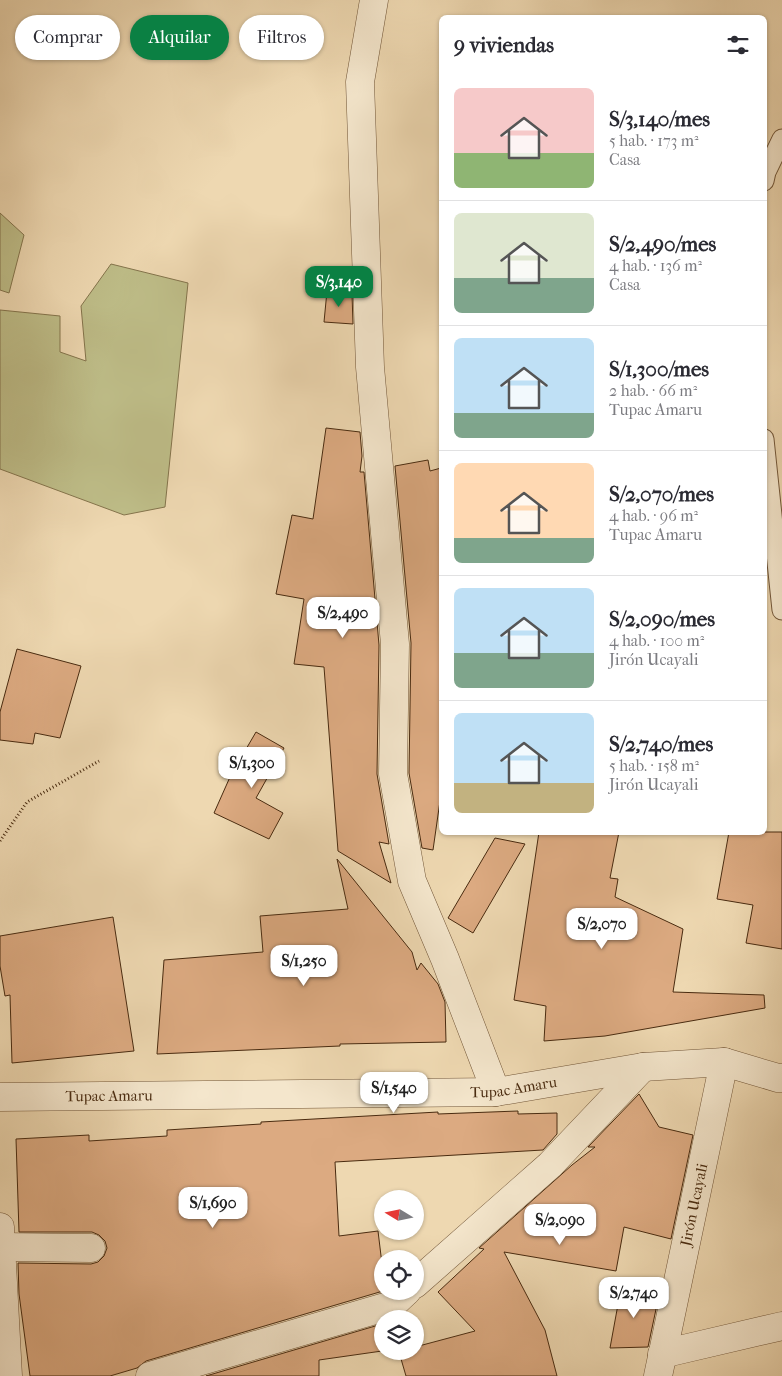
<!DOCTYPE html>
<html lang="es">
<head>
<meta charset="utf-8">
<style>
  body { margin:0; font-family:"IM FELL French Canon",serif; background:#f7f7f7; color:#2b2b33; height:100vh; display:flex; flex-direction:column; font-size:19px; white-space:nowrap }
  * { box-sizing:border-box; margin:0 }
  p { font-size:16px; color:#7c7c81 }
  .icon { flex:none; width:28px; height:28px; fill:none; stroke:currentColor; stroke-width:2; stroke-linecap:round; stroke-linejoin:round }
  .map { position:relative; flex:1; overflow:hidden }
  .panel { position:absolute; left:439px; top:15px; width:328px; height:820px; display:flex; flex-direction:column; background:#fff; border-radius:8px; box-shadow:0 1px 4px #0004 }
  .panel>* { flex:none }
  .banner { position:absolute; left:15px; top:15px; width:349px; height:45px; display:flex; gap:10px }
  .needle { width:32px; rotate:280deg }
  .buttons { position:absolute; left:374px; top:1190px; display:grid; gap:10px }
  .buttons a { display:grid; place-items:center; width:50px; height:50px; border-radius:50%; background:#fff; box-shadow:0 1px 4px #0004; font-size:25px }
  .price { position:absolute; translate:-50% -42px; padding:0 11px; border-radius:10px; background:#fff; color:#222; font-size:16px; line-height:32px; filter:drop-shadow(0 1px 2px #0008) }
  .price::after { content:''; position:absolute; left:50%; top:30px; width:15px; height:11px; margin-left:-8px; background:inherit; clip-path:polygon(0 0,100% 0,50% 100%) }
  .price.on { background:#0b8043; color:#fff }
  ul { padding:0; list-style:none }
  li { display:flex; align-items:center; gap:15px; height:125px; padding:0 15px }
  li+li { border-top:1px solid #e1e1e2 }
  li span { display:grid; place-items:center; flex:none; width:140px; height:100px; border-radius:8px; color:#555 }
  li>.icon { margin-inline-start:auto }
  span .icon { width:60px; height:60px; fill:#fffc; stroke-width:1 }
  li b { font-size:21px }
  h2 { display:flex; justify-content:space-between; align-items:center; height:60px; padding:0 15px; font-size:21px }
  .pill { padding:0 18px; border-radius:22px; background:#fff; box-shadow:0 1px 4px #0004; font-size:18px; line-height:45px }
  .pill.on { background:#0b8043; color:#fff }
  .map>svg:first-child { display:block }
</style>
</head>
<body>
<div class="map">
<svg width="782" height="1376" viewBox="0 0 782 1376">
  <rect width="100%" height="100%" fill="#eed8b1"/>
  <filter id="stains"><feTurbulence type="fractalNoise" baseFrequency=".004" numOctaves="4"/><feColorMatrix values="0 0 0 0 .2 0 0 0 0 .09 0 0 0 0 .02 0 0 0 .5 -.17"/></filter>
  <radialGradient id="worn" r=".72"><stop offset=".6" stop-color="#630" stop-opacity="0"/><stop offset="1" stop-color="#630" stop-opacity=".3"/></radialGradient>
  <path fill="#bebd88" stroke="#84744c" d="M0,213L24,235L9,293L0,290Z
    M111,264L188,283L165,507L124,515L0,469V310L60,316V352L86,361L81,306Z"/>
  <path fill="#dcaa81" stroke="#492b10" d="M327,291L352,294L353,324L324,322Z
    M326,428L360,432L362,456L360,472H364L379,645L377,774L389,844L379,842L391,883L338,851L324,667L294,664L304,599L276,594L292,515L313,519Z
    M428,460L430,471L441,468V794L433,850L422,848L409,773L411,643L395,466Z
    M17,649L81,666L60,738L35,733L33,744L0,740V712Z
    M256,732L284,748L256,798L283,813L269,839L214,813L234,768H235Z
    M539,832H619L610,878L618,879L615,897L683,929L673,992L764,995L765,1008L605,1036L544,1041L546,1006L514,1000Z
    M729,832H782V949L746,943L753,905L717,899Z
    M495,838L525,844L473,933L448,918Z
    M337,859L412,952L417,970L421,963L438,984L445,1002L446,1042L340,1044V1046L157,1054L164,960L263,952L260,916L348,909Z
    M113,917L134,1051L12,1063L10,995L5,996L0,966V936Z
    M639,1094L659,1127L693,1135L671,1239L624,1227L616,1271L504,1252L545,1330L557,1376H406L399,1352L415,1351V1347L475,1331L438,1292L484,1249L479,1248L572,1165L595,1147H588Z
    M518,1111V1114L557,1113V1134L543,1150L335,1162L339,1236L378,1231L382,1264L383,1291L146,1361L137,1368L110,1376H30L19,1294L18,1263L91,1264L98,1262L104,1256L107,1248L105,1241L99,1235L92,1232H19L16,1139L89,1135V1141L167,1136V1130L261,1124V1122L438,1112V1114Z
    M621,1288L659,1295L648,1347L610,1348Z
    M382,1324V1351L319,1360V1376H206Z"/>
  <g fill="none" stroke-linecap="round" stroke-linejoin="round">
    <g stroke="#725638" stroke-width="21">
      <path id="lane" d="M764,181L766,172L782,139
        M764,439L782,610"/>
    </g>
    <g stroke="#725638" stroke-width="29">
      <g id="street">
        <path d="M374,0L360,82L370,367L395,644L393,774L412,881L445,959L496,1092"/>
        <path id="s1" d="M0,1097L496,1092L643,1067L724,1062L778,1078H782"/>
        <path d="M0,1227L8,1376"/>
        <path d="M0,1247L91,1248"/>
        <path d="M415,1284L550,1165L643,1067"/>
        <path d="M662,1354L782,1326"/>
        <path d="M150,1376L392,1305L407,1291"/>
        <path id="s2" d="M658,1376L724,1062"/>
      </g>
    </g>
    <path stroke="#492b10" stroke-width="3" stroke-dasharray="1 2.5" stroke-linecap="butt" d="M0,841L27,802L99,761"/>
    <use href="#lane" stroke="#f4e6cc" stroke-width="19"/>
    <use href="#street" stroke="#f4e6cc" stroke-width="28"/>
  </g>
  <g text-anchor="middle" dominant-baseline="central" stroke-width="4.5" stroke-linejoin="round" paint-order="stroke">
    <g font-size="15" fill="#492b10" stroke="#f4e6cc">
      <text stroke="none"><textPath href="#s1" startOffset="514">Tupac Amaru</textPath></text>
      <text stroke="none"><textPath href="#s1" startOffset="109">Tupac Amaru</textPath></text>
      <text stroke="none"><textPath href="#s2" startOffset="175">Jirón Ucayali</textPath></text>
    </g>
  </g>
  <rect width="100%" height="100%" filter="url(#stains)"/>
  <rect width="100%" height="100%" fill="url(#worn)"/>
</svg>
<div class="buttons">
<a><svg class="needle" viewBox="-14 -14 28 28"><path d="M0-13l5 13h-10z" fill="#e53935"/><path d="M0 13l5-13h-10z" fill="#7c7c81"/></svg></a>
<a><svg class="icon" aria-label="locate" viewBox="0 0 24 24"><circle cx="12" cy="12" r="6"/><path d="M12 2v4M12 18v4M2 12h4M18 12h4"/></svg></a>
<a><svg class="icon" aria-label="layers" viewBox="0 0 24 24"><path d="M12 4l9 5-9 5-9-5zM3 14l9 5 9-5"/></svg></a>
</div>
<b class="price on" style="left:339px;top:308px">S/3,140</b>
<b class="price" style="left:343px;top:639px">S/2,490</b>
<b class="price" style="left:252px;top:789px">S/1,300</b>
<b class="price" style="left:602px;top:950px">S/2,070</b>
<b class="price" style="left:304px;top:987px">S/1,250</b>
<b class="price" style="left:394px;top:1114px">S/1,540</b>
<b class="price" style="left:213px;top:1229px">S/1,690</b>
<b class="price" style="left:560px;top:1246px">S/2,090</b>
<b class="price" style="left:634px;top:1319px">S/2,740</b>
<div class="banner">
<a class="pill">Comprar</a>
<a class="pill on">Alquilar</a>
<a class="pill">Filtros</a>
</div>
<section class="panel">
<h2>9 viviendas<svg class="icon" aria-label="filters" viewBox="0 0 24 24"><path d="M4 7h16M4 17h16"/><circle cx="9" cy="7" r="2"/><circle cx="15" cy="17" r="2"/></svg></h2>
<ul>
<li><span style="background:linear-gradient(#f6c9c9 65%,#8fb573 0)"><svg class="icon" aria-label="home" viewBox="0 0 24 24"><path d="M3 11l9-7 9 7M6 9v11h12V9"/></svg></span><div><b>S/3,140/mes</b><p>5 hab. · 173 m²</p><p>Casa</p></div></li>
<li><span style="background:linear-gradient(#dfe7d0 65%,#7fa58c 0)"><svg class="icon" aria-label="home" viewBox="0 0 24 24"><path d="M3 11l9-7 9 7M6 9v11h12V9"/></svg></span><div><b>S/2,490/mes</b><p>4 hab. · 136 m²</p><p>Casa</p></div></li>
<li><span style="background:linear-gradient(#bfe0f5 75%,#7fa58c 0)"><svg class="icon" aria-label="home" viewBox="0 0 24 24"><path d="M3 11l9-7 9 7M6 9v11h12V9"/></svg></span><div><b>S/1,300/mes</b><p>2 hab. · 66 m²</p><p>Tupac Amaru</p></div></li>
<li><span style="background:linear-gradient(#ffd9b3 75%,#7fa58c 0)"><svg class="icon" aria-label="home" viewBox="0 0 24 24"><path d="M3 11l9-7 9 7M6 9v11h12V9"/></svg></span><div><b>S/2,070/mes</b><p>4 hab. · 96 m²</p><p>Tupac Amaru</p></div></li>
<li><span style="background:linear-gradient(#bfe0f5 65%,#7fa58c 0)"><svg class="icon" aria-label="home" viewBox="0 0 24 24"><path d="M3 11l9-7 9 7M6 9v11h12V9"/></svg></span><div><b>S/2,090/mes</b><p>4 hab. · 100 m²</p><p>Jirón Ucayali</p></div></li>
<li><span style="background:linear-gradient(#bfe0f5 70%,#c2b280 0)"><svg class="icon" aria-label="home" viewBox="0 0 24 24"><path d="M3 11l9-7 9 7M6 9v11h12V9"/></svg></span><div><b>S/2,740/mes</b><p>5 hab. · 158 m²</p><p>Jirón Ucayali</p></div></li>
</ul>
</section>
</div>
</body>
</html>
